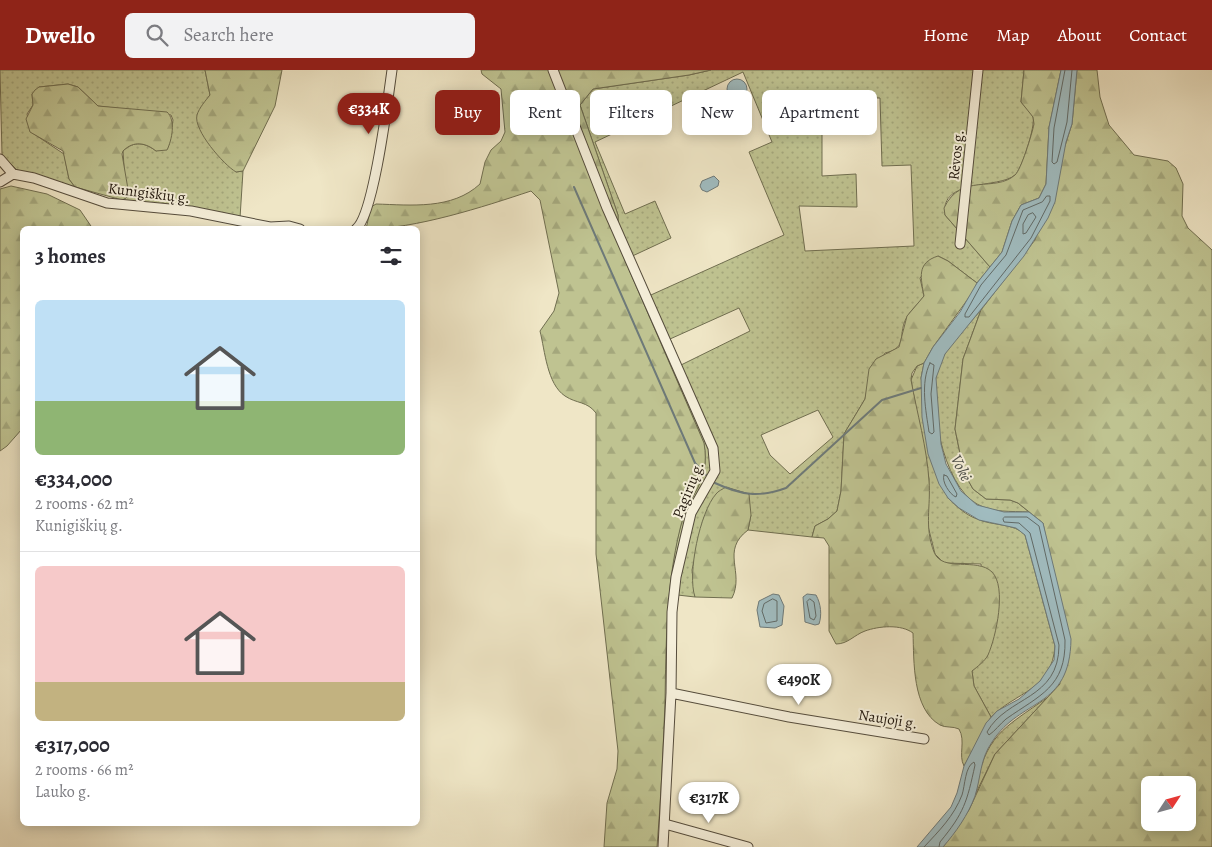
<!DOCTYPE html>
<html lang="en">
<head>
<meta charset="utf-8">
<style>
  body { margin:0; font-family:Alegreya,serif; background:#f2f2f3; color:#2b2b33; height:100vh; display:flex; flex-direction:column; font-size:19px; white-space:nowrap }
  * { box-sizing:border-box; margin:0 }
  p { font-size:16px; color:#7c7c81 }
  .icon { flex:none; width:28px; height:28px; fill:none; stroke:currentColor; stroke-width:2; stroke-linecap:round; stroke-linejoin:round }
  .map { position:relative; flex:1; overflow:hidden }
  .details { position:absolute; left:20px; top:156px; width:400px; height:600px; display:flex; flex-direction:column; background:#fff; border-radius:8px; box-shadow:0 2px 12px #0003 }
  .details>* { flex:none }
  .top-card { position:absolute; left:435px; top:20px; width:475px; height:45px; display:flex; gap:10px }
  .needle { width:32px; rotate:54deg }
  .controls { position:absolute; left:1141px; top:706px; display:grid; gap:10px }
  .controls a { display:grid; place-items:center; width:55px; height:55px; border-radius:8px; background:#fff; box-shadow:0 2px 12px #0003; font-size:25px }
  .price { position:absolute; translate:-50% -42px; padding:0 11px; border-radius:18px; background:#fff; color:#222; font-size:16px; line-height:32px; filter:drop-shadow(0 1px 2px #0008) }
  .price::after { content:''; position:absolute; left:50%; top:30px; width:15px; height:11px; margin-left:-8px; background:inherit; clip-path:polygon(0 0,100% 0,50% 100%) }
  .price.on { background:#8f2418; color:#fff }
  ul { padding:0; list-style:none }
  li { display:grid; align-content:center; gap:10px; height:265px; padding:0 15px }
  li+li { border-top:1px solid #e1e1e2 }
  li span { display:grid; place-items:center; height:155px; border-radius:8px; color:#555 }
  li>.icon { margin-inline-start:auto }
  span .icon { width:90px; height:90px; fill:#fffc; stroke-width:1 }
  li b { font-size:21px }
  h2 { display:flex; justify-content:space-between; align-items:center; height:60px; padding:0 15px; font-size:21px }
  .pill { padding:0 18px; border-radius:8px; background:#fff; box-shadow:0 2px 12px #0003; font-size:18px; line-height:45px }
  .pill.on { background:#8f2418; color:#fff }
  header { display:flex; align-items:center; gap:30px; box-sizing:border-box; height:70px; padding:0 25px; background:#8f2418; color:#fff }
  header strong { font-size:24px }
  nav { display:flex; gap:28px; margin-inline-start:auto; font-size:18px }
  .search { width:350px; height:45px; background:#f2f2f3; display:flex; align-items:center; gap:12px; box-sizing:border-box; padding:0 18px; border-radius:8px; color:#7c7c81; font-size:19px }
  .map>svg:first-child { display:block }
</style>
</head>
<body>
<header>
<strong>Dwello</strong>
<div class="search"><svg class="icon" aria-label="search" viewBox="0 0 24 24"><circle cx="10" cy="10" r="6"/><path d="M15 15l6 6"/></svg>Search here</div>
<nav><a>Home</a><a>Map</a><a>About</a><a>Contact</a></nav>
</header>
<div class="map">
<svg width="1212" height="777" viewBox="0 0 1212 777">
  <defs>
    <pattern id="grass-dots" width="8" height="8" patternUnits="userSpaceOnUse" patternTransform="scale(1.25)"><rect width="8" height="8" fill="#bfc391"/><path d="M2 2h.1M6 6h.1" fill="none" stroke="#a4a77c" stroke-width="1.8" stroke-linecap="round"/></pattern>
    <pattern id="forest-firs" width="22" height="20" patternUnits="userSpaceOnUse" patternTransform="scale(1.25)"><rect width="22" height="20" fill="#bfc391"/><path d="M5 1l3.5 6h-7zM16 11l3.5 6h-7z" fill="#a4a77c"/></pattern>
  </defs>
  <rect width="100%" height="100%" fill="#efe6c6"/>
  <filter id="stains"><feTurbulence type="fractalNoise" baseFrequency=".004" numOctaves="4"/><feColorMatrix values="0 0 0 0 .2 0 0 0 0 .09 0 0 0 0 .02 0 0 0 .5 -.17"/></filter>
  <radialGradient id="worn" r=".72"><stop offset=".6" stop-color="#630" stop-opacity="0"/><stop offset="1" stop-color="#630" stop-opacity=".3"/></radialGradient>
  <path fill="url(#grass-dots)" stroke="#706e50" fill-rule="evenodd" d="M0,0H205L210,25L197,45L236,102L243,101L240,148L185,137L122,130L126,128L123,81C134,70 146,73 156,81L169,75L173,50L171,45L98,36L78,17L68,14L39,17L32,24L33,35L27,44L31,62L64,84L69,109L75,117L17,100L2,85Z
    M711,0H1024L1021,32C1025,37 1031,42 1033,47C1036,55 1021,101 1015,105C999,119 939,108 945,145L990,197L977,213L948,191L938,186L920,208L924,226C919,234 911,239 907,247C897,263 909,278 885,283L868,315L865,329L844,364L841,421L837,441L828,449L815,456L812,467L748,460L751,445L704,447L692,500L695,527L669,524C672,502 674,479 680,458C688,423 711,413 704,374L642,229L784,165L749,82L772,72L743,2L595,72L625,144L655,131L671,168L626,189L618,174V145L580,35L593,19L689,5ZM822,28H880L882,96L911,95L914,176L805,181L799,136L857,137L856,104L822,106ZM739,238L750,261L681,295L670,269ZM818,340L833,367L790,404L770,385L761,365Z
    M981,240L963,289L955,359L964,403L973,419L986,429L1010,430L1018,433L1029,442C1011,441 993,443 977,434C943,416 926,328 939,295C948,274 967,257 981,240Z
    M924,293L921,308L948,428C957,437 966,445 977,449C992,456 1015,453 1025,465L1055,576C1052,620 1016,622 991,647L974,616L972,601L987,587L981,494L944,493L935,484L927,452L929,409L911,310L917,296Z
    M1048,627L995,684L975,725C984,665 1003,659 1048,627Z"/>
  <path fill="url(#forest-firs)" stroke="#706e50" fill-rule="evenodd" d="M205,0H282L275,36L243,101L236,102C224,95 193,60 197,45C199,38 206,30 210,25Z
    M481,0H711L689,5L593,19L580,35L618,145V174L704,373C711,414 688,423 680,459C666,516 666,574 665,633C663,681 661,729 657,777H604L607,733L617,699L618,681L596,484V343C587,331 577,334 565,326C547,314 545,281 540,261L554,241L559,223L540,130L531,121C483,137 415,159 366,159L371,137L376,134C411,135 452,140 480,114L485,92L491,80L501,71L505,62L501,19L482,4Z
    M1024,0H1061L1049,58L1046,114L1039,128L1021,135L1012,151L1002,182L990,197L945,145L944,138C961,102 995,123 1015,105C1021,100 1032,64 1034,54L1033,47L1021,32Z
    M1077,0H1097L1100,27L1109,55L1134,85L1168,91L1176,98L1183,114L1182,146L1188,158L1212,180V777H943L969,740L995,684L1060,614L1051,494L1043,453L1018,433L1010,430L986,429L973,419L964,403L955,359L963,289L981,240L1035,170L1072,54ZM1150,715H1188V752H1150Z
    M68,14L78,17L98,36L167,42C176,50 172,70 167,80L156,81C146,73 134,70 123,81L122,84L129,125L126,128L122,130L75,117L69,109L63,81L30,62L26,49L33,35L32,24L35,20L39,17Z
    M11,116L47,124L80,140L93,159H22V359L7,376L0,381V119Z
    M938,186L948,191L977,213L973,222L933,277L924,293L917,296L912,303L911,310C917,343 927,378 929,411C931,437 924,456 934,482C942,503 977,487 992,502C1007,517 996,567 988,585C985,591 977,597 972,601L974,616L991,647L964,696C958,685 966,671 959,659C953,656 945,658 940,655C912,639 914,591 913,563C901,554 879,556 865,561C854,565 848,574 836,574L829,561V476L824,468L812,467L815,456L828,449L837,441L841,421L844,364L865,329L869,299L876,289L899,277L907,246L924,226C921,208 916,193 938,186Z
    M726,417L749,424L751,445L748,460C720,481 745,502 732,528L695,527C687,504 700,442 716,424C718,421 723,419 726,417Z"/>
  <path fill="#a0bcc0" stroke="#6e7a79" d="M1061,0H1077L1072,54L1066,72L1055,132L1048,148L1024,186L945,284L936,308L941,374L946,394L961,421L977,435L1004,442H1029L1043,453L1071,569C1070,640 1021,627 992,672C980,689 981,707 975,726C968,745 956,762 943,777H917L951,737L957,723L964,696L986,653L997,641L1019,629L1040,611L1054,590L1055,576L1025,465L1016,458L979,450L959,438L948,428L939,414L928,384L922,347L921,308L924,293L933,277L960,242L977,213L1002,182L1012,151L1021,135L1039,128L1046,114L1049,57Z
    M727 19a10 10 0 1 1 20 0a10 10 0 1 1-20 0Z
    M714,106L719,111L718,116L707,122L702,120L700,116L702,111Z
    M773,524L779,525L784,536L782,555L775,558L760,557L757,540L759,531Z
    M807,524L816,525C821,534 822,545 819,554L815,555L805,552L803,527Z"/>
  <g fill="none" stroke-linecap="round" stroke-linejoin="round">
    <path stroke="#616a67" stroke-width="1" d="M1065,0L1054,58L1052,92L1054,94L1057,92L1067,52L1072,0
      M1047,126H1050V131L1031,168L969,247H965V244L981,215L1006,185L1023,140L1042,132Z
      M1033,143L1036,147L1026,163L1023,164V154L1028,145Z
      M930,293L934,295L931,324L934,362L932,364L929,362C926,341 920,313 930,293Z
      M944,405L947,406L957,424L956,427C950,425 941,411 944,405Z
      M1005,447H1027L1039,456L1065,570C1066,617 1040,625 1006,649C1000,654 995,661 989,665L987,662C1007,626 1059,630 1059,575L1030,463L1019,453L1004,452L1003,449Z
      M773,529L777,531V551L766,553L762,541L764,534Z
      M810,529L814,532L816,546L814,550L810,548L807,532Z
      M924,777C939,761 954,746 962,725C965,716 965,696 974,692L975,695C967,732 964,743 940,772L939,777"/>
    <path stroke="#6e7a79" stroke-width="2" d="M574,117L695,393L706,405
      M715,413C741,425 759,428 786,418L882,330L921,318"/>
    <g stroke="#554c3c" stroke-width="11">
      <path id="minor" d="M553,0L607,138L713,378L715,401L691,443L676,507L672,542L671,623L663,777
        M0,89L13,104
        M0,112L13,104L34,108L107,133L191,141L270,157L289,156L300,159
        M356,159C374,145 388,28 392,0
        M960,174L978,0
        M671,623L789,647L924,669
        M665,754L748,777"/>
    </g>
    <use href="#minor" stroke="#f5efda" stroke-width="9"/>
  </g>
  <g text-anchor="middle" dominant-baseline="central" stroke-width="4" stroke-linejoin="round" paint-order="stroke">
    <g font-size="15" fill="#22180e" stroke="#f5efda">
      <text transform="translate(956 85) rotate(-84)">Rėvos g.</text>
      <text transform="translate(149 123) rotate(7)">Kunigiškių g.</text>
      <text transform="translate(688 420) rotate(-68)">Pagirių g.</text>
      <text transform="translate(888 649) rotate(9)">Naujoji g.</text>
    </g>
    <g font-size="16" font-style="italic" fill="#4e514c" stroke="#f5efda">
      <text transform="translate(961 398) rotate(64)">Vokė</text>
    </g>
  </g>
  <rect width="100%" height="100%" filter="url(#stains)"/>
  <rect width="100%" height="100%" fill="url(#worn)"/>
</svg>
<div class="controls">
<a><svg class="needle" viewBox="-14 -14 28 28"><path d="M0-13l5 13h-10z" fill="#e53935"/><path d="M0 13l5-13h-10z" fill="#7c7c81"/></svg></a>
</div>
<b class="price on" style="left:369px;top:65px">€334K</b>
<b class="price" style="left:799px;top:636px">€490K</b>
<b class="price" style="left:709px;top:754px">€317K</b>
<div class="top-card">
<a class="pill on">Buy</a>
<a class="pill">Rent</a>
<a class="pill">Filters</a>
<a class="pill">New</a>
<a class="pill">Apartment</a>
</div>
<section class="details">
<h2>3 homes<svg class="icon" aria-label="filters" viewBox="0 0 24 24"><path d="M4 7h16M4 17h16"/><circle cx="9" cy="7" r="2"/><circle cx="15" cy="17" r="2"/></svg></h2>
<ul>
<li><span style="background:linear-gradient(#bfe0f5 65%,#8fb573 0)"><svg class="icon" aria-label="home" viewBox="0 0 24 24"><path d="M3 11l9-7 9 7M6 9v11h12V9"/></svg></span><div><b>€334,000</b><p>2 rooms · 62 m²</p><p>Kunigiškių g.</p></div></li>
<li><span style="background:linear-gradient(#f6c9c9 75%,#c2b280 0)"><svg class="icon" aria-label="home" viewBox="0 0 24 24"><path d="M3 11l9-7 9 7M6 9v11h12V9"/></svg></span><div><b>€317,000</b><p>2 rooms · 66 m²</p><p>Lauko g.</p></div></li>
</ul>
</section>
</div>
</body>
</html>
